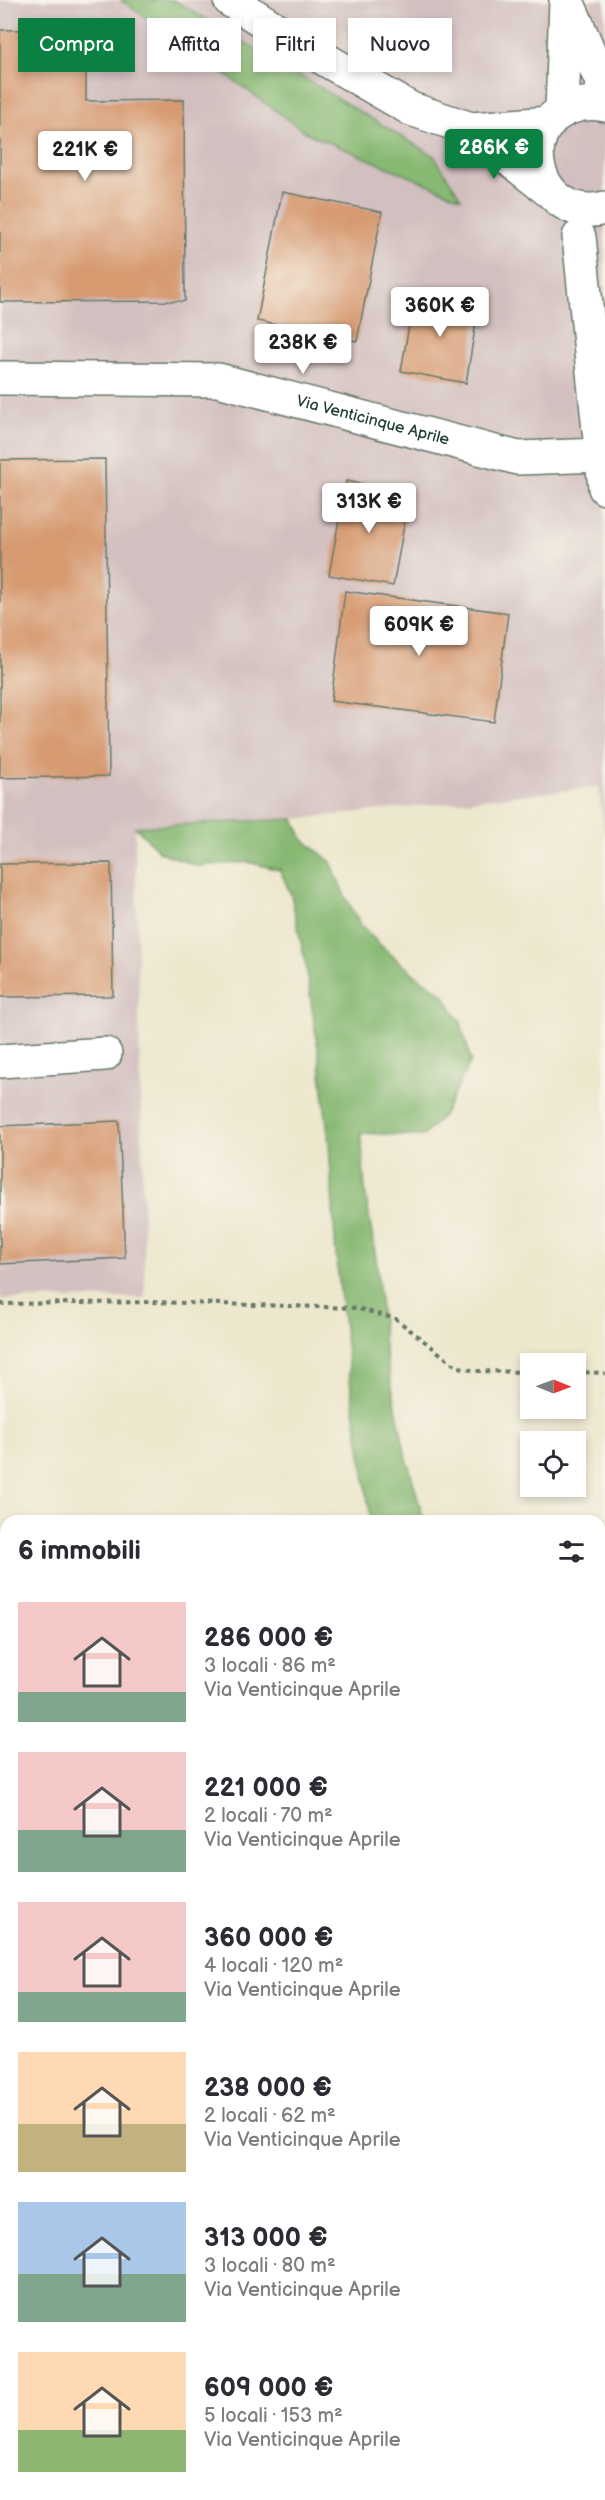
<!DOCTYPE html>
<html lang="it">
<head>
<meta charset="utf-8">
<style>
  body { margin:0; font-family:"Balsamiq Sans",sans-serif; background:#f2f2f3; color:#2b2b33; height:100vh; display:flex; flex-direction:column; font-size:22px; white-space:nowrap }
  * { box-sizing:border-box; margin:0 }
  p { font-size:20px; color:#7c7c81 }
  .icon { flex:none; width:33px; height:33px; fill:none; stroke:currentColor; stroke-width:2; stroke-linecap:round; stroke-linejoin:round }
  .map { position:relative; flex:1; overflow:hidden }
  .panel { position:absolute; left:0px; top:1515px; width:606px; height:986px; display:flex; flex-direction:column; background:#fff; border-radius:18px 18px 0 0; box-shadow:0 3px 9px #0003 }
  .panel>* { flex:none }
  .banner { position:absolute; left:18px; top:18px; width:570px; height:54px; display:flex; gap:12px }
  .needle { width:39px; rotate:91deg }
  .tools { position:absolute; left:520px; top:1353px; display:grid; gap:12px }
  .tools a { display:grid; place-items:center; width:66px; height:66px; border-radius:0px; background:#fff; box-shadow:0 3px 9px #0003; font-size:30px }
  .price { position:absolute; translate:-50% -51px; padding:0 14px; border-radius:6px; background:#fff; color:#222; font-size:20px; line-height:39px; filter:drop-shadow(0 2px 3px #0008) }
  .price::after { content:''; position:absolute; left:50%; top:36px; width:18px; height:14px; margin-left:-9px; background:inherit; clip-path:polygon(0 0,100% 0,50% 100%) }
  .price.active { background:#0b8043; color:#fff }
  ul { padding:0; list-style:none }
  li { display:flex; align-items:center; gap:18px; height:150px; padding:0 18px }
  li span { display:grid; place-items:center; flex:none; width:168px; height:120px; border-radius:0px; color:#555 }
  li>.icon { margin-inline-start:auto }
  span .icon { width:72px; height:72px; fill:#fffc; stroke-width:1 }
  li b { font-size:26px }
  h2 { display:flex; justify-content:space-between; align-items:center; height:72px; padding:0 18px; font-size:26px }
  .pill { padding:0 21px; border-radius:0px; background:#fff; box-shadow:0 3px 9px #0003; font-size:21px; line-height:54px }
  .pill.active { background:#0b8043; color:#fff }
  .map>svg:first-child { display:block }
</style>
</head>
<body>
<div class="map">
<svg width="605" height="2500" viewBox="0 0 605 2500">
  <rect width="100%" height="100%" fill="#f7f3e8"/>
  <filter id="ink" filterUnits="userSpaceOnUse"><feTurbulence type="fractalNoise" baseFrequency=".0167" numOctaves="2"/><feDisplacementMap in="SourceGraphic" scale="12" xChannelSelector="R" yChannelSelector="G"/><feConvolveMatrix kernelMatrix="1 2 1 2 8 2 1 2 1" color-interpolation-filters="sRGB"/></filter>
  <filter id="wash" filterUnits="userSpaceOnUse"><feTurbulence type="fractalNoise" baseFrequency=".008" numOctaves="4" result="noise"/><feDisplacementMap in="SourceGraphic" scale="24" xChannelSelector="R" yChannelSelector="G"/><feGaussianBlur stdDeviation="1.35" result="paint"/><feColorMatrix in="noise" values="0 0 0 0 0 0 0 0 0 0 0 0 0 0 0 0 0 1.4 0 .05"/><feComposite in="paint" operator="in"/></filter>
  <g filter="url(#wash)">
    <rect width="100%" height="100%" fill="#ede7cd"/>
    <path fill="#d2bfbf" d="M0,0H121L307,133L460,198L434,156L174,0H605V835L598,787L305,818L135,827L145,1298L0,1299Z"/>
    <path fill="#88b973" stroke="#547b54" stroke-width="1.5" d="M121,0H174L434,156L461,198L307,133Z
      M294,819L303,839L331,862L344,894L361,925L381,946L414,974L443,994L461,1023L471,1061L444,1114L423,1136L361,1133L365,1191L377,1265L384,1347L405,1452L424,1521H371L351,1388L336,1257L329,1143L319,1056L306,966L291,895L280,870L248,862L197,866L160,852L135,827Z
      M0,1589H6V1658H0Z
      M600,1921L605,1931V1977L600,1978Z"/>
    <g id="blocks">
      <path fill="#d69970" d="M86,29V101L184,100L185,301L0,302V30Z
        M282,192L382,212L357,341L257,321Z
        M415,292L479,304L466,383L401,371Z
        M105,459L109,776L0,778V460Z
        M346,481L410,493L393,586L329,575Z
        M345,591L508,613L494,722L331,701Z
        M111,863L113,996L0,997V864Z
        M119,1121L125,1258L0,1264V1126Z"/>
    </g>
  </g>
  <g filter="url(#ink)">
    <use href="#blocks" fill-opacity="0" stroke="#67786a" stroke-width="1.5"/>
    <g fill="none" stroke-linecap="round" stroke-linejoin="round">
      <g stroke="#67786a" stroke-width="36">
        <g id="minor">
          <path d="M230,0L302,46L411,109L471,129"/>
          <path d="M579,237L605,488"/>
          <path id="s1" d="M0,378L218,380L518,458L602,455"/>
          <path d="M0,1061L105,1054"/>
        </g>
      </g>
      <g stroke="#67786a" stroke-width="36">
        <path id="tertiary" d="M570,8L605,89
          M605,105C592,102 581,103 569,108C509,132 541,225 605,208
          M562,111L566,0
          M471,129L548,190
          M471,129L549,123"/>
      </g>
      <path stroke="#67786a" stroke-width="4" stroke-dasharray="4.5 4.5" stroke-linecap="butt" d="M0,1304L153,1302L356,1308L396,1319L456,1366L475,1371L531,1372
        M576,1372L605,1373
        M600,1993L605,1992
        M0,2118L6,2117"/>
      <use href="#minor" stroke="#fff" stroke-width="33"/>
      <use href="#tertiary" stroke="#fff" stroke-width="33"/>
    </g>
  </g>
  <g text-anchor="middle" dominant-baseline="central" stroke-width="4.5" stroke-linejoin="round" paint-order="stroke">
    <g font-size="16" fill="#1f3d34" stroke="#f7f3e8">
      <text stroke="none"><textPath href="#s1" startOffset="378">Via Venticinque Aprile</textPath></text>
    </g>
  </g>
</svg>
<div class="tools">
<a><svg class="needle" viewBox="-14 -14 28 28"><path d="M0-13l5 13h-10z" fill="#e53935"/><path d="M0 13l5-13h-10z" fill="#7c7c81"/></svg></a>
<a><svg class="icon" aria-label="locate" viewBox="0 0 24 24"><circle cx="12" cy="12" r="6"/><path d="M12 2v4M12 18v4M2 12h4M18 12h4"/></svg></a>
</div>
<b class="price active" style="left:494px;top:180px">286K €</b>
<b class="price" style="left:85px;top:182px">221K €</b>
<b class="price" style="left:440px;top:338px">360K €</b>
<b class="price" style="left:303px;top:375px">238K €</b>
<b class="price" style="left:369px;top:534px">313K €</b>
<b class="price" style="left:419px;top:657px">609K €</b>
<div class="banner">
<a class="pill active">Compra</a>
<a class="pill">Affitta</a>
<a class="pill">Filtri</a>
<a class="pill">Nuovo</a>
</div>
<section class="panel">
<h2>6 immobili<svg class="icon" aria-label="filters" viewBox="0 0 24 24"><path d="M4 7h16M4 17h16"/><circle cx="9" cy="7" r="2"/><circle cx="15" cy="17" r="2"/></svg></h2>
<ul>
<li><span style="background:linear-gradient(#f6c9c9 75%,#7fa58c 0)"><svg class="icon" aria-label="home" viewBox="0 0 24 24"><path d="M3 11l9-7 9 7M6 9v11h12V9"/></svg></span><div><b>286 000 €</b><p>3 locali · 86 m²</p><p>Via Venticinque Aprile</p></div></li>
<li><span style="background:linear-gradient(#f6c9c9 65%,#7fa58c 0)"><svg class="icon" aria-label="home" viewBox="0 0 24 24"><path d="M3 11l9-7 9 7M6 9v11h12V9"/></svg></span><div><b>221 000 €</b><p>2 locali · 70 m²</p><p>Via Venticinque Aprile</p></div></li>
<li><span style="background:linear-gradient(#f6c9c9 75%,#7fa58c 0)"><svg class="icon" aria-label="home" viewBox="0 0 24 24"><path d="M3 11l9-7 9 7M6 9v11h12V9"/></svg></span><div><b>360 000 €</b><p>4 locali · 120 m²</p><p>Via Venticinque Aprile</p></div></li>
<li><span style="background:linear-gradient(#ffd9b3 60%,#c2b280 0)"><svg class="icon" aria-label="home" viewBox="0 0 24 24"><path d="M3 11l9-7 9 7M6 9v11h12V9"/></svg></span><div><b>238 000 €</b><p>2 locali · 62 m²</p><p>Via Venticinque Aprile</p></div></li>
<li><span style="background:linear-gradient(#a9c7e8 60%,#7fa58c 0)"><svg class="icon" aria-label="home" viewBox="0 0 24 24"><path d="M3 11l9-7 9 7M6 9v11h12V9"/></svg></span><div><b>313 000 €</b><p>3 locali · 80 m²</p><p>Via Venticinque Aprile</p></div></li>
<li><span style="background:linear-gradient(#ffd9b3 65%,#8fb573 0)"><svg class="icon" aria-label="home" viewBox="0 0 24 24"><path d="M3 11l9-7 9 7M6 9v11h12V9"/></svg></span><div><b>609 000 €</b><p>5 locali · 153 m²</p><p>Via Venticinque Aprile</p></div></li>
</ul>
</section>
</div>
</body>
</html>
